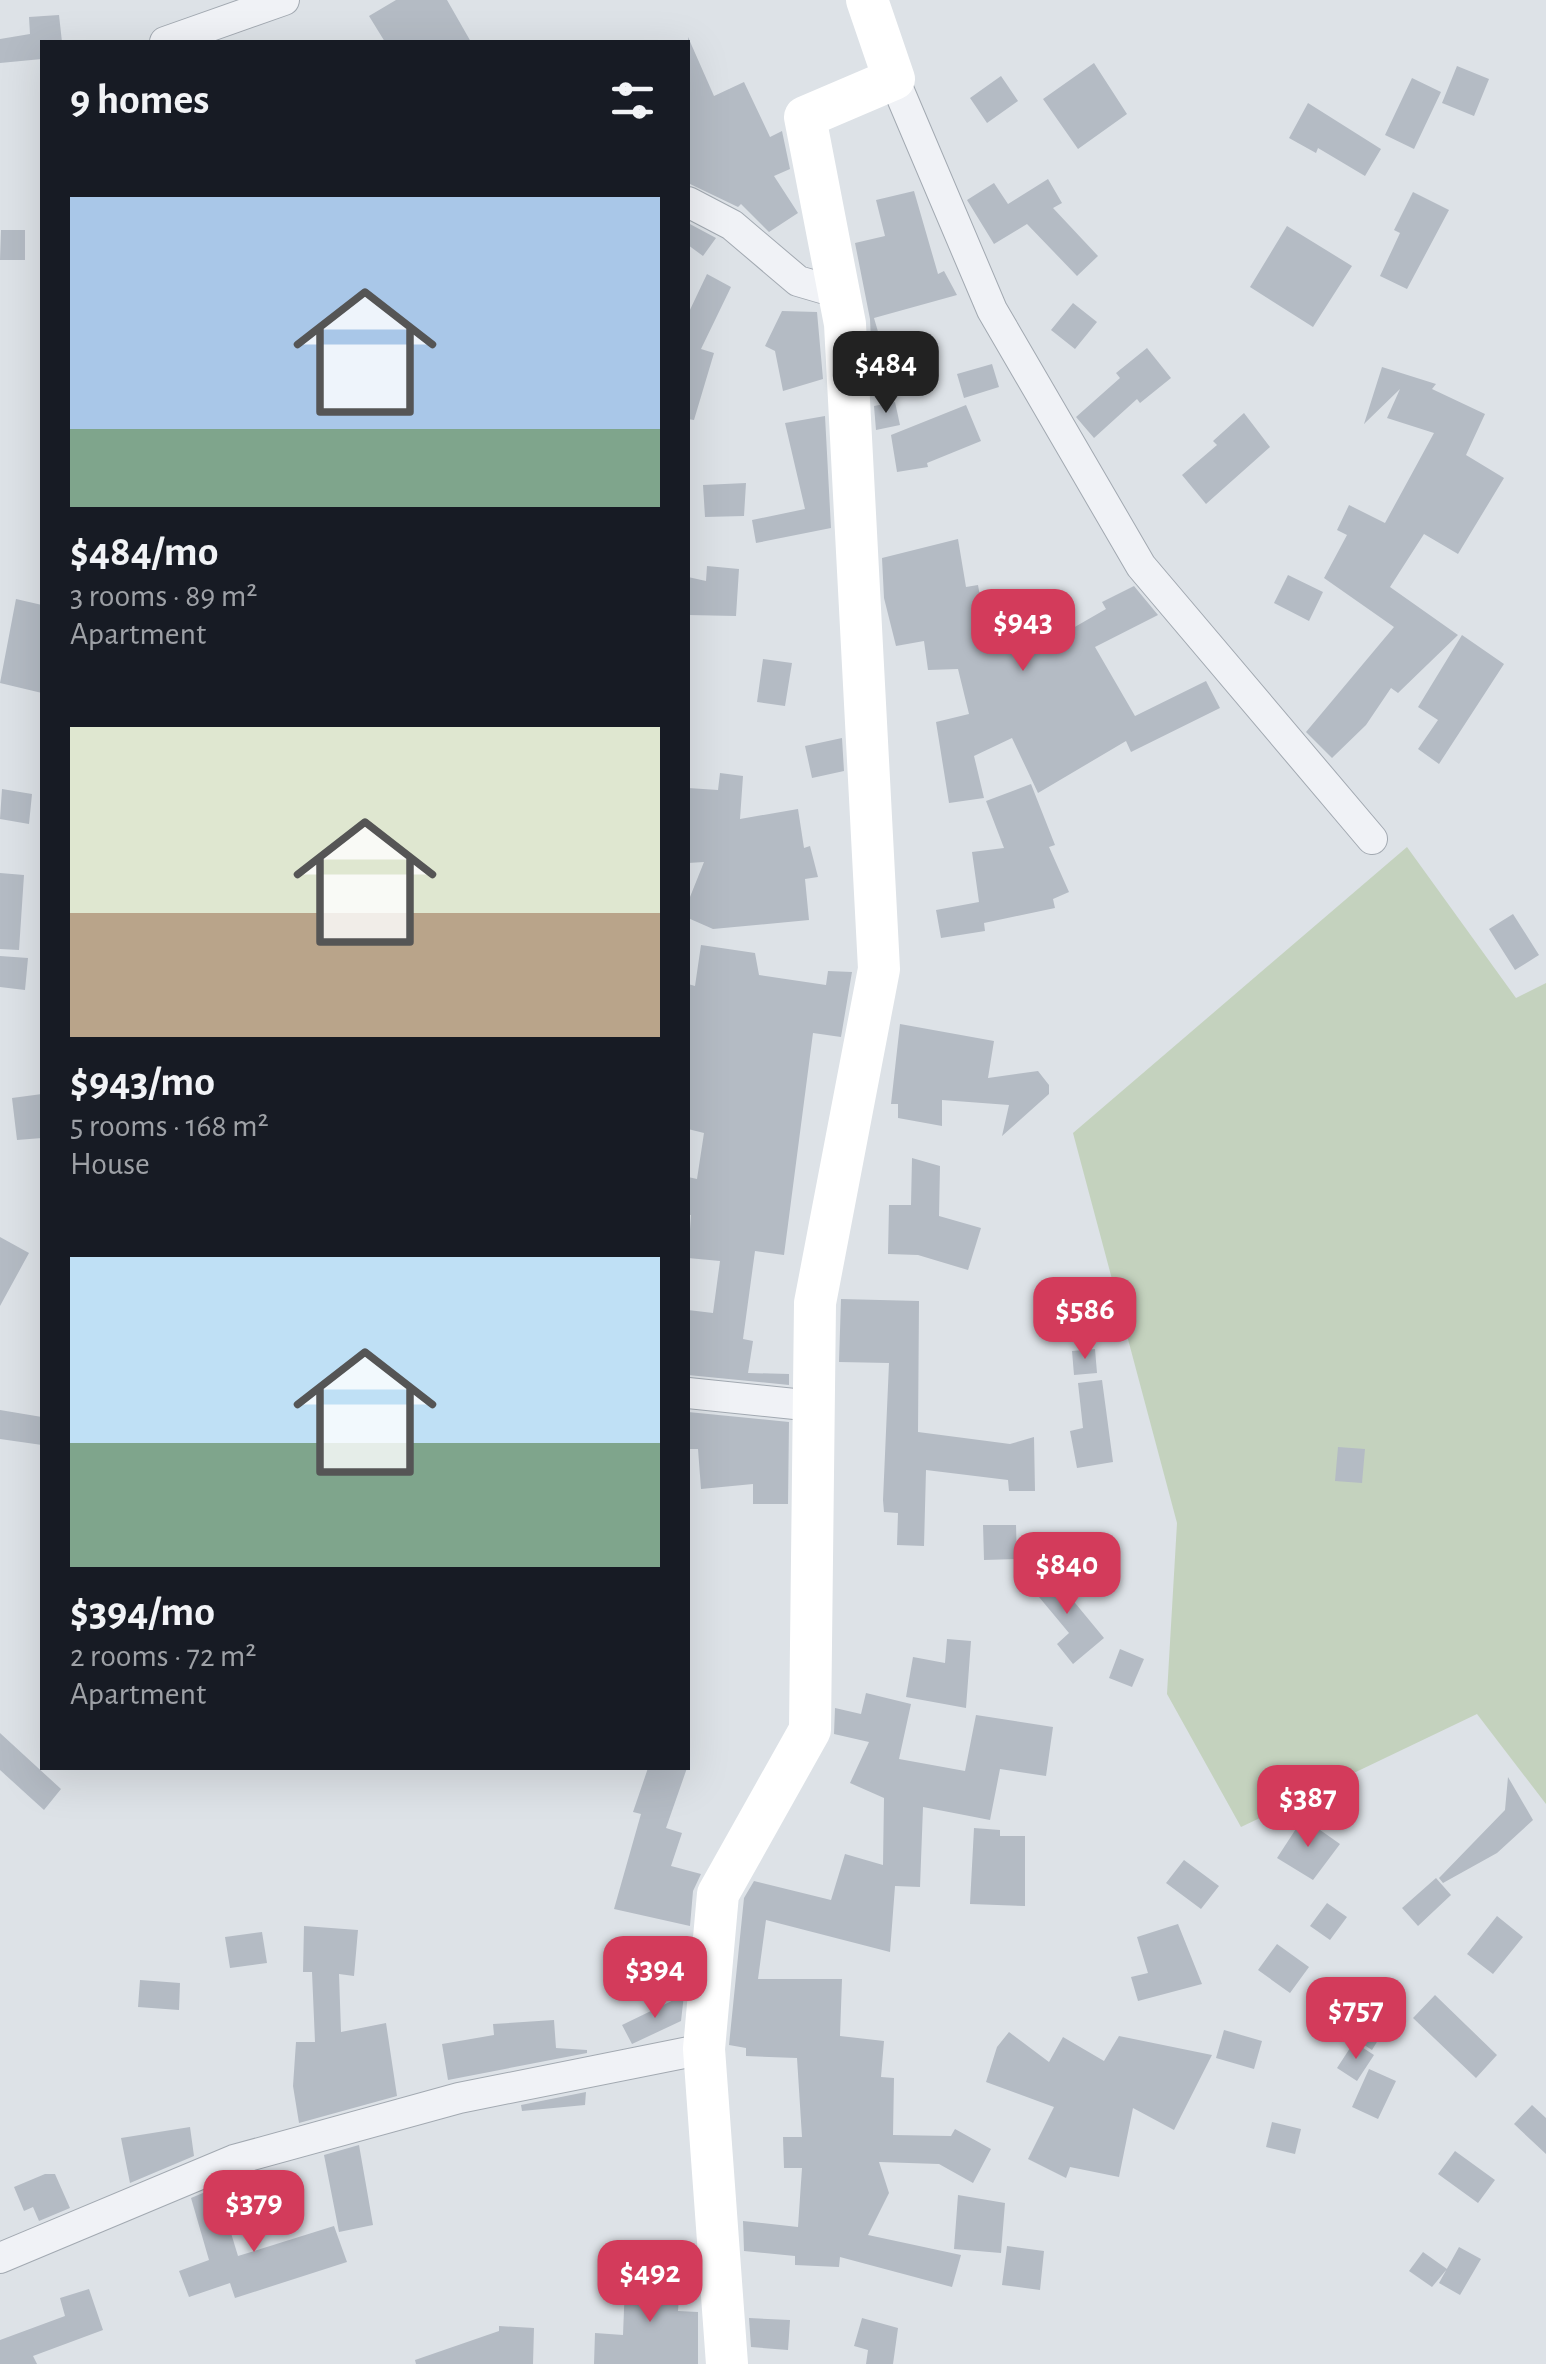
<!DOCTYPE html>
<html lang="en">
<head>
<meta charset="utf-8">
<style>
  body { margin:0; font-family:"Alegreya Sans",sans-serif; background:#242831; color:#f1f3f6; height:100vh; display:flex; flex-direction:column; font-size:38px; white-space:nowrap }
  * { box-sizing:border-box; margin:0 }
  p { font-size:32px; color:#9ea1a6 }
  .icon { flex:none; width:55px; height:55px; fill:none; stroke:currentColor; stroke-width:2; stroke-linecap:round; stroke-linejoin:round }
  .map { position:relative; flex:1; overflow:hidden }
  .sheet { position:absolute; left:40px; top:40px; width:650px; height:1730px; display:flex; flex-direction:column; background:#171b24; border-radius:0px; box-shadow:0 10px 40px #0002 }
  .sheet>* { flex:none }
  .price { position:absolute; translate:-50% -85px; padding:0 22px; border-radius:20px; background:#d33b5b; color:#fff; font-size:32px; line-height:65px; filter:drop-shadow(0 2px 5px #0008) }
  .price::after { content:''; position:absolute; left:50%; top:60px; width:30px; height:22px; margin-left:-15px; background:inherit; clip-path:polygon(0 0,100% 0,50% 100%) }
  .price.current { background:#222; color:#fff }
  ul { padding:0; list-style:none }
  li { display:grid; align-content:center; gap:20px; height:530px; padding:0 30px }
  li span { display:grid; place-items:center; height:310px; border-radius:0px; color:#555 }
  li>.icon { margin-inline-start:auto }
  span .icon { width:180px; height:180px; fill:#fffc; stroke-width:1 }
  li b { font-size:42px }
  h2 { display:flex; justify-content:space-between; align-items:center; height:120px; padding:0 30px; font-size:42px }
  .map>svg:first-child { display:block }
</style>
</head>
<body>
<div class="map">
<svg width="1546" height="2364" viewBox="0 0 1546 2364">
  <rect width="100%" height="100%" fill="#dde2e7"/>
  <path fill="#c4d2be" d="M1407,847L1516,998L1546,983V1804L1477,1714L1241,1827L1167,1694L1177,1523L1073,1133Z"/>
  <path fill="#b4bbc4" d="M396,0H447L471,42H385L369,16Z
    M59,15L62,42H42V59L0,63V39L30,34L29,17Z
    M688,37L714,96L744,82L770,137L782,131L790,169L774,176L798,213L769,232L741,204L738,207L688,183Z
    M1094,63L1127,114L1078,149L1043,99Z
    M1457,66L1489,79L1474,116L1442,103Z
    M1001,76L1018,101L987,123L970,98Z
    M1412,78L1441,92L1414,149L1385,135Z
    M1308,103L1381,149L1365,176L1318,148L1316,153L1289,138Z
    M1048,179L1062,203L1053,208L1098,256L1077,276L1027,224L994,244L967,200L994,183L1008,204Z
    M914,191L938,274L944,271L957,295L874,318L886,359L872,363L870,319L855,243L885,236L876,200Z
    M1413,192L1449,210L1407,289L1380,276L1400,233L1394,230Z
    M688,223L716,238L703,256L688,245Z
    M1287,226L1352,266L1313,327L1250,287Z
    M1,230H25V260H0Z
    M707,274L731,287L701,349L714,353L694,420L688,419V314Z
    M1073,303L1097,322L1075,349L1051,330Z
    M782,311L817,312L823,379L783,391L775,351L765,346Z
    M1147,348L1171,378L1140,403L1137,399L1094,438L1076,417L1120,378L1116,373Z
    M992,364L999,387L964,398L957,374Z
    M1382,367L1436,384L1432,389L1485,414L1466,455L1504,478L1458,554L1424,534L1390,587L1458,635L1398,693L1391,688L1366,725L1332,758L1306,732L1394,627L1324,578L1347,535L1337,530L1349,505L1385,523L1434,433L1387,418L1400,389L1364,424Z
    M895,402L900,425L876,430L874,406Z
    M966,405L981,441L927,463L928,467L897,472L891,435Z
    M1244,413L1270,447L1206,504L1182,475L1217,445L1213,441Z
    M825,416L831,528L756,543L752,520L805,509L785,423Z
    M746,483L744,516L705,517L703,485Z
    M958,539L966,587L978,585L982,608L1021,594L1040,647L1106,609L1102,602L1134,586L1158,615L1095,647L1135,716L1206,681L1220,708L1131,752L1126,741L1038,793L1012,738L974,756L984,798L949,803L936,722L969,714L958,669L928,670L924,641L896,646L884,598L882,558Z
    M707,566L739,569L736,616L688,615V577L706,581Z
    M1288,575L1323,592L1309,621L1274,603Z
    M16,599L42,605V693L0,683Z
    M1462,635L1504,664L1439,764L1418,749L1438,720L1418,707Z
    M763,659L792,663L785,706L757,702Z
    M842,738L844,771L812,778L805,746Z
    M720,773L743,776L740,819L798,809L804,848L810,846L818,877L805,879L809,920L713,929L688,918V902L704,862L688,863V788L718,790Z
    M1031,784L1055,845L1049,847L1069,892L1053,899L1055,908L984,923L985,931L941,938L936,910L979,902L972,852L1004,848L986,801Z
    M2,789L32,794L29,824L0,819Z
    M0,873L24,875L19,950L0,949Z
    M1513,914L1539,955L1515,970L1489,929Z
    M701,945L755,953L759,975L826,985L828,971L852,972L841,1037L813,1033L784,1255L755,1251L743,1339L753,1341L748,1373L789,1374V1385L688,1375V1310L713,1313L720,1261L688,1258L691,1215H688V1177L697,1179L704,1133L688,1129V984L695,986Z
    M0,956L28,958L25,990L0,987Z
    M900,1024L994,1041L988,1078L1038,1071L1049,1085V1094L1002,1136L1009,1105L942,1100V1126L898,1118V1104H891Z
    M42,1094V1138L17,1140L12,1098Z
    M912,1158L940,1166L939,1216L981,1228L968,1270L918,1255L888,1254L889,1205H911Z
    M0,1237L29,1253L0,1306Z
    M841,1299L919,1301L918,1432L1010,1444L1034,1437L1035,1491H1009L1008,1480L926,1470L924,1546L897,1545L898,1513L884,1512L883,1500L889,1363L839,1362Z
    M1095,1349L1097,1373L1074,1375L1072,1351Z
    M1102,1380L1113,1462L1077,1468L1070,1431L1083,1428L1078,1383Z
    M0,1410L42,1417V1445L0,1439Z
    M688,1412L789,1422L788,1504H753V1484L701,1489L698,1449H688Z
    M1338,1447L1365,1449L1362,1483L1335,1481Z
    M983,1525H1016L1017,1559L984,1560Z
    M1047,1569L1104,1638L1073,1664L1057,1644L1069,1633L1029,1585Z
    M947,1639L971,1641L966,1708L906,1697L913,1657L945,1663Z
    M1120,1649L1144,1659L1132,1687L1109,1678Z
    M866,1693L911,1704L899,1759L965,1771L976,1715L1053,1727L1046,1776L1000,1769L990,1820L923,1807L920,1887L895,1886L890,1952L766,1920L758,1979H842L840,2036L884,2041L881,2077L894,2078L893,2135L951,2136L955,2129L991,2149L973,2183L939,2164L879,2162L889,2193L868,2235L961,2255L952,2287L840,2257L839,2267L795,2265V2256L744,2251L743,2221L798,2227L802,2168H784L783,2137H802L797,2058L746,2056V2048L729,2045L744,1898L754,1881L831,1900L845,1854L883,1865L884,1798L850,1783L869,1742L834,1734L835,1708L861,1714Z
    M0,1733L61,1789L44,1810L0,1770Z
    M648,1768H687L666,1828L682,1833L671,1866L701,1874L693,1891L690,1926L614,1909L641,1814L633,1812Z
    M1508,1777L1533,1820L1497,1853L1443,1883L1439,1878L1505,1810Z
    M1303,1818L1340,1844L1313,1880L1277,1858Z
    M974,1828L1000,1830V1836H1025V1906L970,1904Z
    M1184,1860L1219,1886L1201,1909L1166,1883Z
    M1436,1878L1451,1895L1418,1926L1402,1908Z
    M1327,1903L1347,1917L1330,1940L1310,1926Z
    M1497,1916L1523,1937L1493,1974L1467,1954Z
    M1178,1924L1202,1984L1138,2001L1131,1977L1148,1973L1137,1937Z
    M304,1926L358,1930L354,1976L339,1974L341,2032L386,2023L397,2096L299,2123L293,2086L296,2042H315L312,1972H303Z
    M262,1932L267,1963L230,1968L225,1937Z
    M1277,1944L1309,1967L1290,1993L1258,1970Z
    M140,1980L180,1983L179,2010L138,2007Z
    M684,1995L681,2021L632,2044L622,2025Z
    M1435,1995L1497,2055L1476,2078L1413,2018Z
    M1354,2002L1388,2024L1372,2050L1338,2028Z
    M554,2020L556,2048L587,2050V2053L448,2080L442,2044L494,2035L493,2024Z
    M1224,2030L1262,2041L1254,2069L1216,2058Z
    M1009,2032L1049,2062L1063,2037L1104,2061L1119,2036L1212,2055L1174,2130L1133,2108L1119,2177L1070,2167L1066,2178L1028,2159L1054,2107L986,2082L997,2047Z
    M1354,2042L1374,2055L1357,2081L1337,2068Z
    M1369,2069L1396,2081L1378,2119L1352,2107Z
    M586,2092L585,2105L522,2111L521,2105Z
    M1532,2105L1546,2118V2154L1514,2124Z
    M1272,2122L1301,2129L1295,2154L1266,2147Z
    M190,2127L194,2156L130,2183L121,2138Z
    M359,2145L373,2225L339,2232L324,2155Z
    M1455,2151L1495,2180L1478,2203L1438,2174Z
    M45,2174H55L70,2208L39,2221L33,2207L24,2211L14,2187Z
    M217,2187L238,2256L334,2226L347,2262L235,2298L230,2283L189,2297L179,2271L209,2260L191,2198Z
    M958,2195L1005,2203L1001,2253L954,2249Z
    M1007,2246L1044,2251L1040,2290L1002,2285Z
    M1459,2247L1481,2259L1460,2295L1439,2283Z
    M1423,2252L1447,2269L1432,2287L1409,2271Z
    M626,2259L650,2260L649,2283L680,2285L678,2311L698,2312V2364H594L595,2333L623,2335Z
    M89,2289L103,2330L33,2356L37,2364H0V2340L65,2316L60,2298Z
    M749,2318L790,2320L788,2350L751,2347Z
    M862,2318L898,2328L893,2364H866L868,2350L854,2346Z
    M499,2326L534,2328L533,2364H416L415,2360L499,2331Z"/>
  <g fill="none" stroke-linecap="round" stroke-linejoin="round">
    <g stroke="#a2a9b1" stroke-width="32">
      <path id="street" d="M165,42L284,0
        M894,79L992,310L1141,566L1372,839
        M688,202L732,225L798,281L839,293
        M688,1393L814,1406
        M0,2258L234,2160L459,2098L704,2049"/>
    </g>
    <use href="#street" stroke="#f0f2f6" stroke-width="30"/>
    <path stroke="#fff" stroke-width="42" d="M727,2364L704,2049L718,1894L810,1730L815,1303L879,969L845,324L805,117L894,79L867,0"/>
  </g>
</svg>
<b class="price current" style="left:886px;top:416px">$484</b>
<b class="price" style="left:1023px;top:674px">$943</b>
<b class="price" style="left:1085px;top:1362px">$586</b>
<b class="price" style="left:1067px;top:1617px">$840</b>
<b class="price" style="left:1308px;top:1850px">$387</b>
<b class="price" style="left:655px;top:2021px">$394</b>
<b class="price" style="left:1356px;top:2062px">$757</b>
<b class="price" style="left:254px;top:2255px">$379</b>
<b class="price" style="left:650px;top:2325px">$492</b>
<section class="sheet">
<h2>9 homes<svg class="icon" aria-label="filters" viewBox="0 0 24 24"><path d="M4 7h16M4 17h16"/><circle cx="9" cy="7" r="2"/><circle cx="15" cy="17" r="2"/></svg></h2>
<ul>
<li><span style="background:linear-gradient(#a9c7e8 75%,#7fa58c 0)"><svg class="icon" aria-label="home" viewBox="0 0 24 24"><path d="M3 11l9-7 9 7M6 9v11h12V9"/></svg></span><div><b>$484/mo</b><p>3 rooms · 89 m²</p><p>Apartment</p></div></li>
<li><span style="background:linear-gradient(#dfe7d0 60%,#b9a48a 0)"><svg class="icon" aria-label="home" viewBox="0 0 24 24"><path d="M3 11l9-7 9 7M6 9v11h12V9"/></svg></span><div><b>$943/mo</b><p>5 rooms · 168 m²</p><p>House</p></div></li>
<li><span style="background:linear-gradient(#bfe0f5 60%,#7fa58c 0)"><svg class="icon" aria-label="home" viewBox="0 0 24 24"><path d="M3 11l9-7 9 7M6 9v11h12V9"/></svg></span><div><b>$394/mo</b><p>2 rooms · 72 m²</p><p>Apartment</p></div></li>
</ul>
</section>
</div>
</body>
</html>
